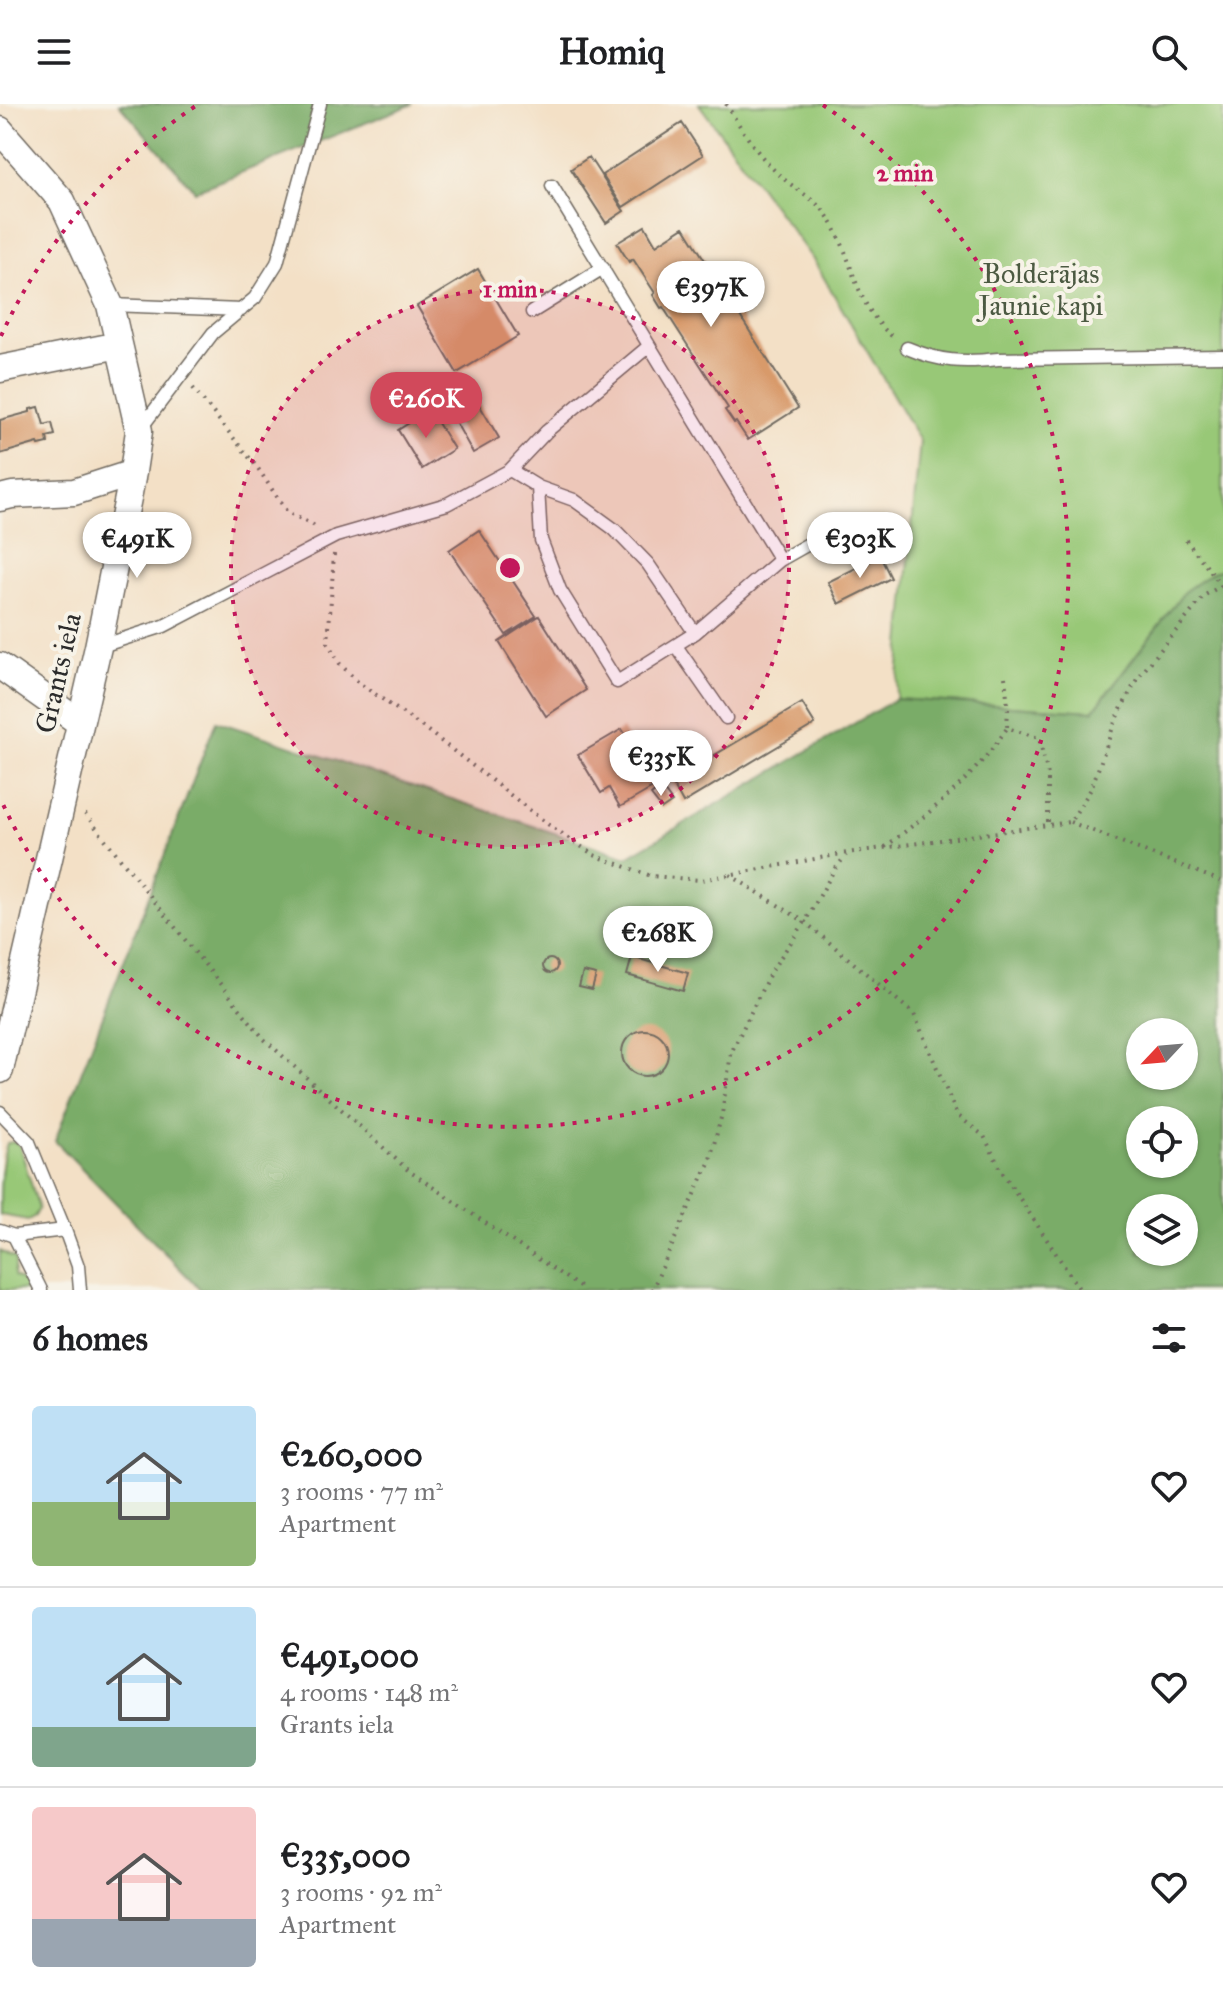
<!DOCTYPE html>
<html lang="en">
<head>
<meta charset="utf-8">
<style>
  body { margin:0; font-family:"IM FELL Great Primer",serif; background:#f6f6f6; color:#202124; height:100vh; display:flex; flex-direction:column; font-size:30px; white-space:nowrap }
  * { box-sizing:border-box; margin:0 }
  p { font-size:26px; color:#757577 }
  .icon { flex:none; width:44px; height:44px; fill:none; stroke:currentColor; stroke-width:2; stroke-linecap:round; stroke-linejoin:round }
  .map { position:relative; height:1186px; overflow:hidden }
  .sheet { display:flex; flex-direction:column; background:#fff; flex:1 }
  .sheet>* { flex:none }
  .needle { width:52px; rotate:244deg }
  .tools { position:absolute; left:1126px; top:914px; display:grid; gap:16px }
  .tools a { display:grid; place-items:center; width:72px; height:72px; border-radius:50%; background:#fff; box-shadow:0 2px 6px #0004; font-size:40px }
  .price { position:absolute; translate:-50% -68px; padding:0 18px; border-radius:28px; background:#fff; color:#222; font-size:26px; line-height:52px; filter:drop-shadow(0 2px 4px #0008) }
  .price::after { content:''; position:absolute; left:50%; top:48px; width:24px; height:18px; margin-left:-12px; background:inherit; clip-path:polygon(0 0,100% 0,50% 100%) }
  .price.selected { background:#d1495b; color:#fff }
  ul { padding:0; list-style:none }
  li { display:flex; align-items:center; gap:24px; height:200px; padding:0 32px }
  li+li { border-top:2px solid #e0e0e0 }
  li span { display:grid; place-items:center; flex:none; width:224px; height:160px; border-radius:8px; color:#555 }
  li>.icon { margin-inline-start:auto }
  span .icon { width:96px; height:96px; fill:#fffc; stroke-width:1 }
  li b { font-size:34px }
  h2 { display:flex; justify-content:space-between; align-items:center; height:96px; padding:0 32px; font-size:34px }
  header { display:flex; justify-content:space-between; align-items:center; height:104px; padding:0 32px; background:#fff; font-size:36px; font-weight:800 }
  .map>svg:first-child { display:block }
</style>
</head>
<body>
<header><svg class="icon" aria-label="menu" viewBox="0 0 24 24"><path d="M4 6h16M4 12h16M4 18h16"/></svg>Homiq<svg class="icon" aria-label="search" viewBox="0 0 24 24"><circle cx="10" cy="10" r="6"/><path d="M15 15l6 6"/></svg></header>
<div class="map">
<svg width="1223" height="1186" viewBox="0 0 1223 1186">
  <rect width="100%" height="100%" fill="#f7f3e8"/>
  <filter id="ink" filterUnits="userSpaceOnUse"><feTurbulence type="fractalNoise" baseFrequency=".0125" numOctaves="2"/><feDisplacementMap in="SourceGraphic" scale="16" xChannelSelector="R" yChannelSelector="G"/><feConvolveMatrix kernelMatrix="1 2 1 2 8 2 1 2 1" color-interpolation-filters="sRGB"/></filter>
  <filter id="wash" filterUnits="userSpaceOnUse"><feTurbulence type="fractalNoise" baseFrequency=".006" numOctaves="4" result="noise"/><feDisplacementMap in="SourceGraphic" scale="32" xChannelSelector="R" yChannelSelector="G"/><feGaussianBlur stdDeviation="1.8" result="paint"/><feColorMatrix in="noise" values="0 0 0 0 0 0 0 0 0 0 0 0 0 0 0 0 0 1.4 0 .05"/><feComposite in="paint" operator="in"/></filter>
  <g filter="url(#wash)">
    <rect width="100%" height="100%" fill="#f3e0c6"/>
    <path fill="#98c877" stroke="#627a51" stroke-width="2" d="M699,0H1223V465L1213,468L1185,488L1093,607L896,595L920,337L814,157Z
      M14,1038L19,1040L39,1105L35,1112L28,1116L0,1111C0,1087 0,1061 7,1039Z
      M0,1147L16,1155L14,1172L29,1182L28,1186H0Z"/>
    <path fill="#7aac68" stroke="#526c4a" stroke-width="2" fill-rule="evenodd" d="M119,0H413L195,87Z
      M1223,465V1186H201L55,1037L216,617L627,753L896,595L1093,607L1185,487L1213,468ZM1140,928H1184V972H1140ZM1140,1016H1184V1060H1140ZM1140,1104H1184V1148H1140Z"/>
    <g id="blocks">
      <path fill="#d89a6b" d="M682,19L703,51L623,103L602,71Z
        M589,53L624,107L606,119L571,65Z
        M645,122L656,141L684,123L798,304L748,336L736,318L734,319L725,306L728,304L663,203L661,204L653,191L655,189L633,155L629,158L617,139Z
        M478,165L518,232L457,269L417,202Z
        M467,280L499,334L473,349L442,294Z
        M39,303L44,321L52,319L55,331L47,333L48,339L39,341L38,339L0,350V316L30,308V305Z
        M430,306L454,345L422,365L398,326Z
        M479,426L536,512L506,531L449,446Z
        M880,452L891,474L839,500L828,478Z
        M539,512L586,586L546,612L499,538Z
        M802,599L815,620L683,699L671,677Z
        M622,625L656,682L620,703L609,684L601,689L578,651Z
        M661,683L672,698L662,705L651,691Z
        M632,853L688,869L683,887L627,871Z
        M543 862a7 7 0 1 1 14 0a7 7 0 1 1-14 0Z
        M583,868L596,871L592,886L579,883Z
        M622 949a23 23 0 1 1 46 0a23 23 0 1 1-46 0Z"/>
    </g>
  </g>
  <g filter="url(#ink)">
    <use href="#blocks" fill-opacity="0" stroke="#716a61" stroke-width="2"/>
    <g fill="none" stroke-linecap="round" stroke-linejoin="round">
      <g stroke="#716a61" stroke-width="15">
        <path id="service" d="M552,82L780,456
          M110,201L241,206
          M532,208L603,164
          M907,244C940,258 963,259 998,255L1223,252
          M141,324L213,229L255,194L277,159L320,0
          M510,366L538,383L574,396L614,425L648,460L695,529
          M538,383L541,436L560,486L617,578L695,529L780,456L826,430
          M676,542L726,614
          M98,543L164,522L336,432L447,400L510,366L547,327L649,242
          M0,1008L29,1038L65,1126
          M0,1127L14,1132L65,1126L78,1162L80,1186
          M14,1132L41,1186"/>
      </g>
      <g stroke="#716a61" stroke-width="29">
        <path id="minor" d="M0,26L62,97L110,201L139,327L132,374L98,543L0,966
          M0,265L119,241
          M0,394L12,391L74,388L133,369
          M0,562L80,619"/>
      </g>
      <path stroke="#716a61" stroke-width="4" stroke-dasharray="2 6" stroke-linecap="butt" d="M726,0C743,27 758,53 783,74C795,85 811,93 822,105C855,145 848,196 894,234
        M193,284L257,363L287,408L315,422
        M1186,436L1221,481
        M334,450L328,539L340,560L359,579L424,624L549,721L594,751L651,772L701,776L847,749L1070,718L1091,685L1116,615L1137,575L1205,491L1223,481
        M1005,573L1008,603L1007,624
        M85,710L264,935L409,1067L584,1186
        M1070,718L1223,778
        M885,743C931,708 975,673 1007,624L1039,634L1048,671V720
        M730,771L805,818L914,910L957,1011L984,1032L1001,1066L1080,1186
        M652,1186L709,1059L722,1010L731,949L771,867L805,818L833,768L846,751"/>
      <use href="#service" stroke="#fff" stroke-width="12"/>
      <use href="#minor" stroke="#fff" stroke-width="26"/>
    </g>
  </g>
  <circle cx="510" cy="464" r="279" fill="#c2185b" fill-opacity=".12"/>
  <g fill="none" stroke="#c2185b" stroke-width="4" stroke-dasharray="4 8">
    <circle cx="510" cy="464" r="279"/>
    <path d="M1 232A559 559 0 0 1 197 1M823 1A559 559 0 1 1 1 696"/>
  </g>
  <g text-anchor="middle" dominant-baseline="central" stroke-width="8" stroke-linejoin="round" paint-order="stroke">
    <g font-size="28" fill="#4c5a42" stroke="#f7f3e8">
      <text x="1041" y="169">Bolderājas<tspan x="1041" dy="32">Jaunie kapi</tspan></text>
    </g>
    <g font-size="28" fill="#2b2b2b" stroke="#f7f3e8">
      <text transform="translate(58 569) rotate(-77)">Grants iela</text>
    </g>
  </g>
  <circle cx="510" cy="464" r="12" fill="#c2185b" stroke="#f7f3e8" stroke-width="4"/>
  <g font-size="24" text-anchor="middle" font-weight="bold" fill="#c2185b" stroke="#f7f3e8" stroke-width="8" stroke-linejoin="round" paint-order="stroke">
    <text x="905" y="77">2 min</text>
    <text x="510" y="193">1 min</text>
  </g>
</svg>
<div class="tools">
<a><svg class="needle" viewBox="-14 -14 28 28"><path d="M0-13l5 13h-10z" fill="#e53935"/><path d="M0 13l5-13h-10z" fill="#757577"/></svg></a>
<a><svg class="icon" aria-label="locate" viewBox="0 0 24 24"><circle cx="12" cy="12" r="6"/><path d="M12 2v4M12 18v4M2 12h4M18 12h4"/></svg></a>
<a><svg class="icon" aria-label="layers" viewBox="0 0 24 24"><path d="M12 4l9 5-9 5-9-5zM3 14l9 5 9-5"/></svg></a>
</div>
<b class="price" style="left:711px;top:225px">€397K</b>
<b class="price selected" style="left:426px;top:336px">€260K</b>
<b class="price" style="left:137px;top:476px">€491K</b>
<b class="price" style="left:860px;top:476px">€303K</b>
<b class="price" style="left:661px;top:694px">€335K</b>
<b class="price" style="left:658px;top:870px">€268K</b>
</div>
<section class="sheet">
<h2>6 homes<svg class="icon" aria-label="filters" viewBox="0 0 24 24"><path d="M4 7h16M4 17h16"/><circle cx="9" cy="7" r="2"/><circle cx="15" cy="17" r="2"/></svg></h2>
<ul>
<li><span style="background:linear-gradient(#bfe0f5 60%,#8fb573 0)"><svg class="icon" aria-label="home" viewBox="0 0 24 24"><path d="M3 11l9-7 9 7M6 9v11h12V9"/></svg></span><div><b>€260,000</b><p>3 rooms · 77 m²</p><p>Apartment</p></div><svg class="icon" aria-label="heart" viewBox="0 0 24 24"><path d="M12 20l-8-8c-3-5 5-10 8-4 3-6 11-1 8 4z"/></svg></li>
<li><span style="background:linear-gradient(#bfe0f5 75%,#7fa58c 0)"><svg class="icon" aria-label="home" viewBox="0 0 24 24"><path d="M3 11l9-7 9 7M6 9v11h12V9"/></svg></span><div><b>€491,000</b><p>4 rooms · 148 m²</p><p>Grants iela</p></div><svg class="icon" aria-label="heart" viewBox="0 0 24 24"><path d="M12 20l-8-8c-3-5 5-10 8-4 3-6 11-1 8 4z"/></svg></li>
<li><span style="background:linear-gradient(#f6c9c9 70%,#9aa5b1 0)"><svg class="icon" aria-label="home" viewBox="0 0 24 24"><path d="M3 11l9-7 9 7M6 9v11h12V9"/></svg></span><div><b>€335,000</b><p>3 rooms · 92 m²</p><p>Apartment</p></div><svg class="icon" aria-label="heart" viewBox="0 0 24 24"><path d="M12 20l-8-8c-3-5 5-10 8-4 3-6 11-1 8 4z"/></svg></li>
</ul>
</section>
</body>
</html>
